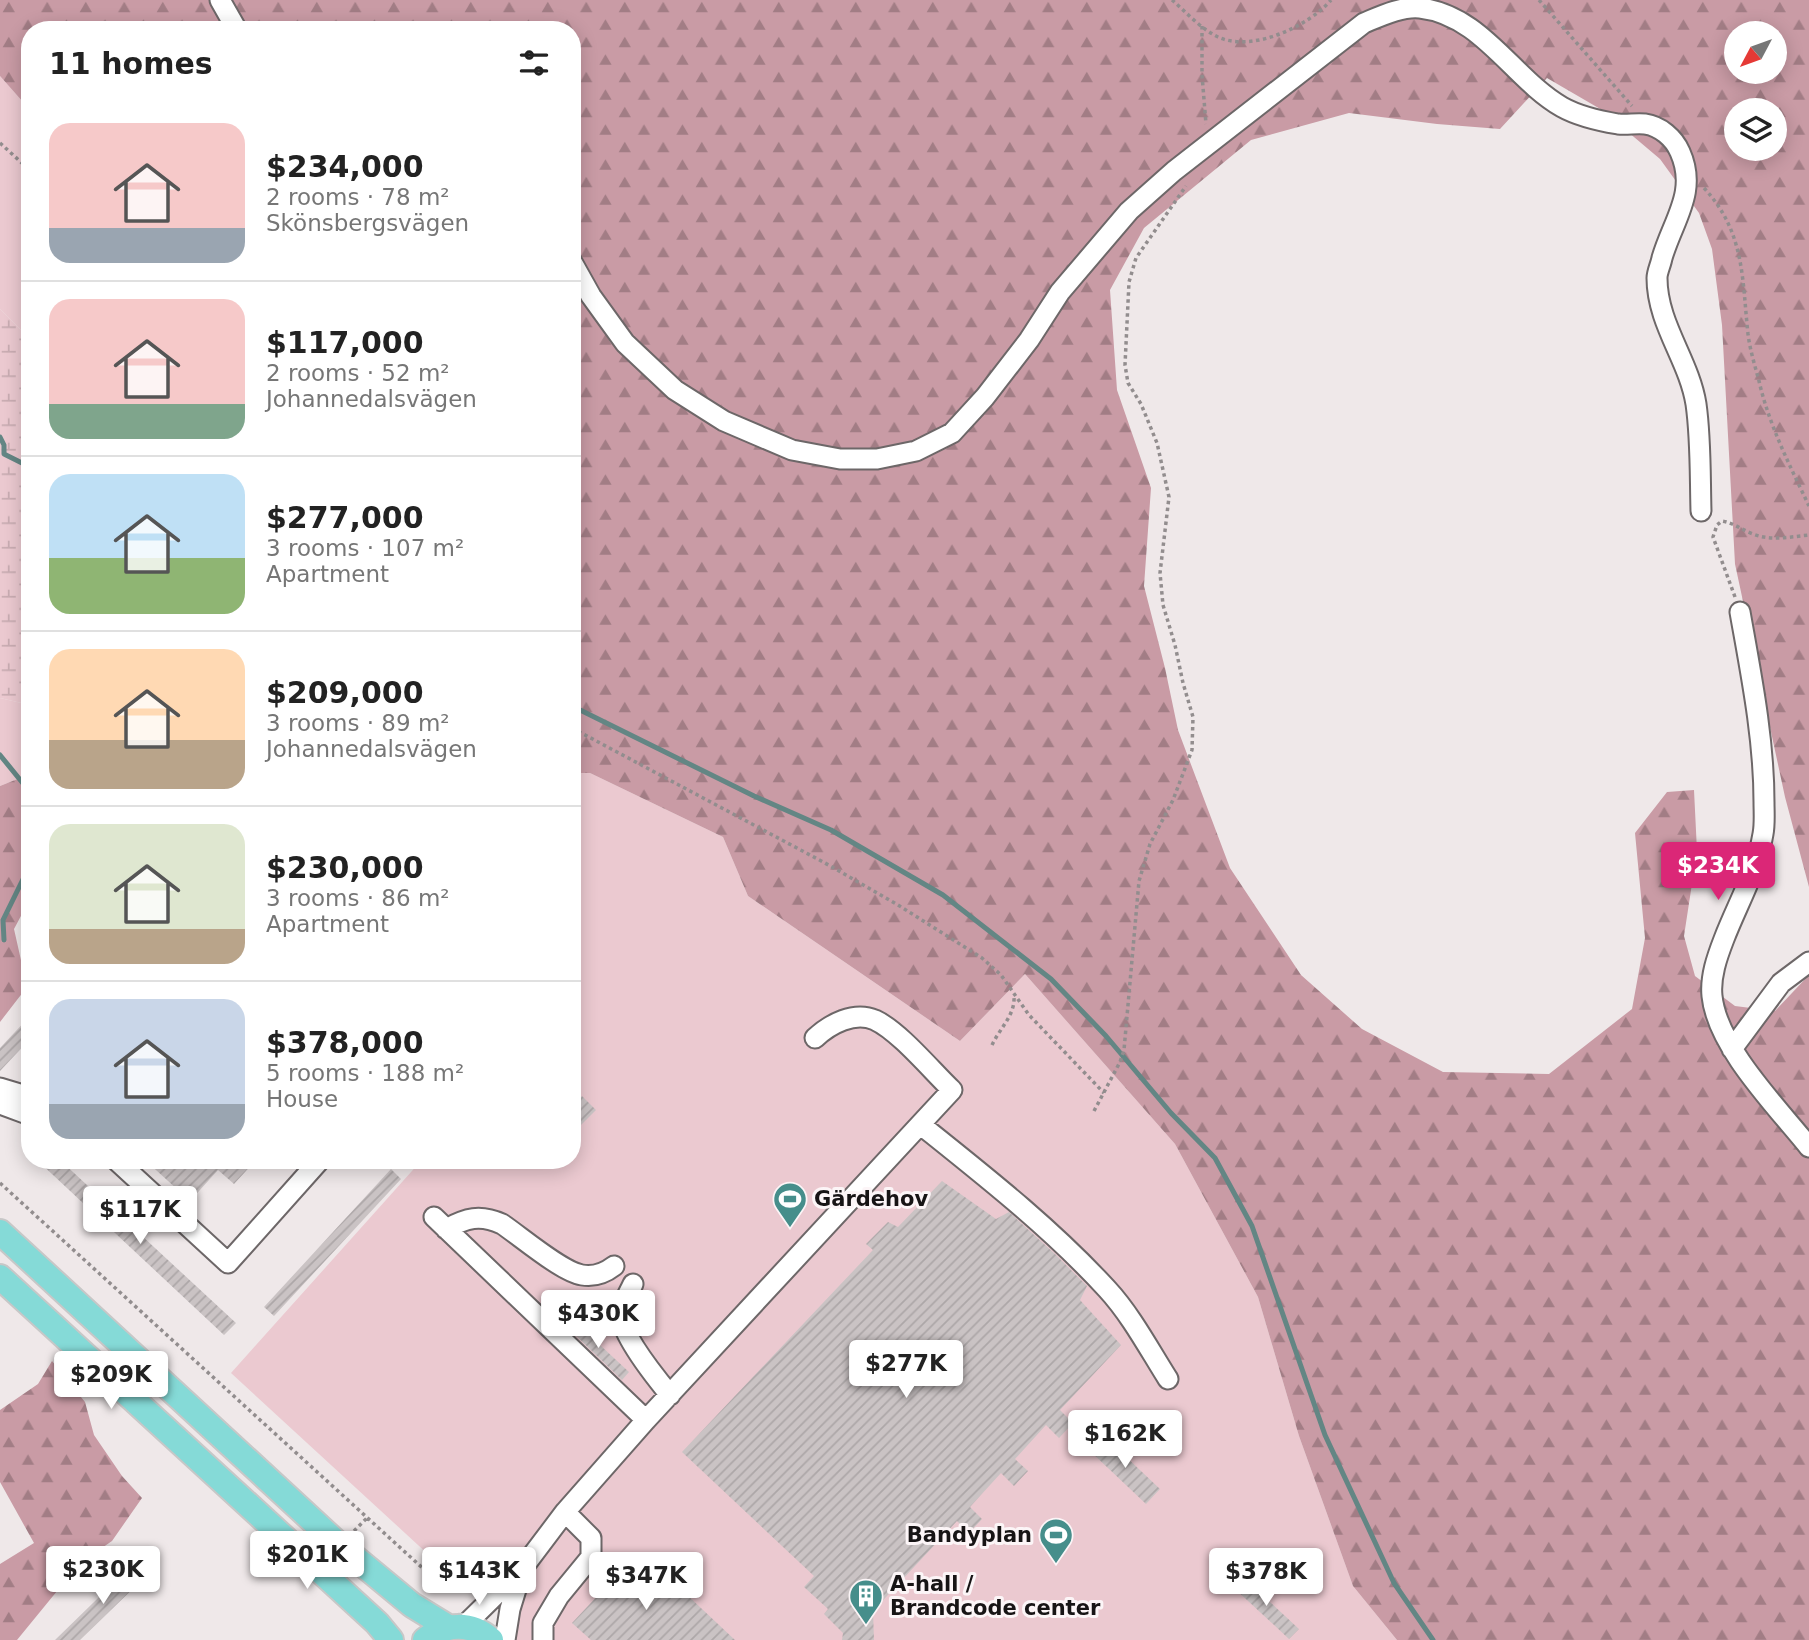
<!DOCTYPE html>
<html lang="en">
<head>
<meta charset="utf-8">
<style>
  body { margin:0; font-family:"DejaVu Sans",sans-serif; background:#f2f2f2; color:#222; height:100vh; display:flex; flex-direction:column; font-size:26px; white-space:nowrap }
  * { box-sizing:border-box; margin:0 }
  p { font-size:23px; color:#767676 }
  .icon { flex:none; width:38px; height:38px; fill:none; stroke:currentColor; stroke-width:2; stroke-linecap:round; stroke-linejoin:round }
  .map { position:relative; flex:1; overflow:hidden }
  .side { position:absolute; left:21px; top:21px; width:560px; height:1148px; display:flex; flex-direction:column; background:#fff; border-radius:28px; box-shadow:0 4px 18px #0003 }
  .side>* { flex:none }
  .needle { width:46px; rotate:229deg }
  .controls { position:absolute; left:1724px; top:21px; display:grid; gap:14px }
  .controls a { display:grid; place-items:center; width:63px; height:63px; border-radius:50%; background:#fff; box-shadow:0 4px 18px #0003; font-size:35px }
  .price { position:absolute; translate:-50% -60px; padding:0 16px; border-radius:7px; background:#fff; color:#222; font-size:23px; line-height:46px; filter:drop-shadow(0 2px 4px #0008) }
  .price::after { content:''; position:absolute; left:50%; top:42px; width:21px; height:16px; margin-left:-10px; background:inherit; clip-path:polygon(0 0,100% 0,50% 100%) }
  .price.on { background:#db2777; color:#fff }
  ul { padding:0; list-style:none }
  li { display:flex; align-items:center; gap:21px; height:175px; padding:0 28px }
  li+li { border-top:2px solid #e0e0e0 }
  li span { display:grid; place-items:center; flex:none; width:196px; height:140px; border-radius:21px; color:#555 }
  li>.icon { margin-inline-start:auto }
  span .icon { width:84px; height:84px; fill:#fffc; stroke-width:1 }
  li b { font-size:30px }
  h2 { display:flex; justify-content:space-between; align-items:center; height:84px; padding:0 28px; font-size:30px }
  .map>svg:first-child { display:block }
</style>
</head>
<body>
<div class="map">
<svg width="1809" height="1640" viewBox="0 0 1809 1640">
  <defs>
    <pattern id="forest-firs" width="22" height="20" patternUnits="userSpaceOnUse" patternTransform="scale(1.75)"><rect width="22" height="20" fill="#c99ba5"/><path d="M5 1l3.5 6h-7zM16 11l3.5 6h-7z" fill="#a27d85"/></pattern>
    <pattern id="wetland-marsh" width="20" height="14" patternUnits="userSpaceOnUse" patternTransform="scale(1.75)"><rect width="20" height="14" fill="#ebc9d0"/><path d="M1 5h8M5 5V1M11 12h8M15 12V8" fill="none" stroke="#c9acb2"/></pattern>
    <pattern id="building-hatch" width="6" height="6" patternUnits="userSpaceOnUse" patternTransform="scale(1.75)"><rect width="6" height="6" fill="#cac3c4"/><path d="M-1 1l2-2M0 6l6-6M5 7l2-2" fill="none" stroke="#ada7a8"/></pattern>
  </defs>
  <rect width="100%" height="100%" fill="#efe8e9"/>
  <path fill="#ebc9d0" d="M0,76L30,110V339L0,309Z
    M0,698L30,705V774L0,786Z
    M572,773H590L723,837L748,896L960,1041L1025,974L1175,1144L1258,1297L1299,1436L1353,1586L1397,1640H515L490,1584L477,1574L443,1568L231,1373L420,1162L419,1160H572Z"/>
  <path fill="url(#forest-firs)" fill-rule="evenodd" d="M0,0H1809V887L1785,797L1735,564L1722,325L1712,249L1699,213L1660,159L1602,110L1547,78L1500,129L1437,124L1349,113L1251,140L1144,228L1110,290L1117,390L1151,488L1144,586L1165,668L1178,730L1230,868L1301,975L1362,1029L1443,1072L1549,1074L1632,1009L1645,938L1635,833L1667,792L1694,790L1697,851L1684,936L1695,976L1735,1006L1775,1011L1809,975V1640H1397L1353,1586L1299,1436L1258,1297L1175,1144L1025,974L960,1041L748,896L723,837L590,773H572V30H30V110L0,76ZM1736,33H1774V72H1736ZM1736,110H1774V149H1736Z
    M30,774V899L14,929L27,987L0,1022V786Z
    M52,1361L85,1402L94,1435L122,1476L142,1498L112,1541L80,1563L17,1640H0V1564L34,1543L0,1482V1410L38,1384Z"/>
  <path fill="url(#wetland-marsh)" d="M0,309L30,339V705L0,698Z"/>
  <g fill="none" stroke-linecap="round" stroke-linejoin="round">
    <path stroke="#638684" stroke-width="5" d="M0,437L4,445V454L30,467
      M572,706L754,796L831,830L943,895L1051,979L1106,1036L1171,1113L1215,1158L1252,1226L1325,1435L1394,1583L1433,1640
      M0,755L30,792
      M4,940L3,920L30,865"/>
  </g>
  <path fill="url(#building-hatch)" d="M30,1016V1039L0,1071V1048Z
    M582,1096L596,1110L572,1134V1106Z
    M37,1160H60L236,1323L224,1335Z
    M145,1160H256L234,1184L218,1170L190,1201Z
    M391,1169L401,1179L274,1316L264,1307Z
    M942,1181L996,1219L1009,1212L1055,1254L1087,1286L1080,1300L1121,1345L1060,1410L1073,1423L1059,1438L1046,1425L1015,1459L1028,1471L1014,1486L1001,1473L970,1507L982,1519L969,1533L957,1521L873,1611L874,1640H842L843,1633L824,1614L828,1609L804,1587L814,1576L682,1452L873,1250L866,1244L888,1222L898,1227Z
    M573,1320L629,1372L622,1380L567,1327Z
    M1104,1436L1160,1489L1146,1504L1090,1451Z
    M632,1559L660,1586L668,1577L735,1640H591L572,1623Z
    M132,1565L144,1578L80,1640H55Z
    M1243,1577L1299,1629L1289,1639L1233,1587Z"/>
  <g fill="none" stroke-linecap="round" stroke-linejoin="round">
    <g stroke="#6d6768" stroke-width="23">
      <path id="minor" d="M220,0L237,30
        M572,262L591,296L625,343L675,390L724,421L792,450L840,459H877L916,451L952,433L985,397L1029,340L1060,292L1129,211L1174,171L1364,23C1381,16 1402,6 1420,8C1482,15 1513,79 1562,107C1578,116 1600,121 1618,124C1627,125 1636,123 1645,124C1660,126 1674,138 1680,152C1698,192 1673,220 1662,258C1661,264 1657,272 1657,278C1657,324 1689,360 1696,404C1701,439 1700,476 1701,511
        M1740,612C1751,674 1764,738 1764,802C1764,812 1765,824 1763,834C1757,871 1737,905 1724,939C1717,957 1710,977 1712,996C1717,1047 1778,1108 1809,1147
        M1732,1049L1781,983L1809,962
        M0,1088L30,1097
        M0,1104L30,1115
        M921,1125C986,1177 1051,1228 1107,1289C1131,1315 1149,1349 1168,1379
        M116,1160L228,1263L320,1160
        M434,1217L646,1420
        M446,1229C466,1218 480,1214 502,1224C520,1236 562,1272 582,1275C594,1277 605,1273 614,1266
        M633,1284C629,1293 621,1305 621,1315C622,1336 656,1378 670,1395
        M464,1626L522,1569L565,1512L646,1420L952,1090C932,1071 899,1031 875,1020C854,1011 830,1024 815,1038
        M505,1640L510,1609L522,1570
        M543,1640V1623L559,1596L591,1557V1538L565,1512"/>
    </g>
    <g stroke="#c7c7c7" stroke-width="28">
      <path id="major" d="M0,1232L337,1543L412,1605L448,1627
        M0,1277L377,1623L391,1640
        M425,1640C445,1623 471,1622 491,1640"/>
    </g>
    <path stroke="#928d8e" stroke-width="3.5" stroke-dasharray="3.5 3.5" stroke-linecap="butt" d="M1172,0C1186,12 1201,29 1218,37C1252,53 1309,26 1331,0
      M1539,0L1632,106
      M1202,26V75L1206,124
      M0,143L23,164L30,174
      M1704,188C1745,232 1742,279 1748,334C1750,350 1755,366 1759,381C1769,425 1790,466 1809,506
      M1735,597L1713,537L1717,525L1722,521C1734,523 1742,530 1753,534C1770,541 1791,537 1809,535
      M572,728L825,863L898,905L982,958L1001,975L1029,1015L1104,1093
      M992,1045C1000,1028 1015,1015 1014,997
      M1094,1111L1120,1062L1124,1050L1139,881L1150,844L1173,800L1192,750L1193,717L1183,683L1175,645L1163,605L1160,573L1169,497L1157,443L1141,404L1128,383L1125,365L1129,282L1136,258L1186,186
      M0,1183L428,1573L446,1581L478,1587
      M354,1531L367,1518"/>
    <use href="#minor" stroke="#fff" stroke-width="19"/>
    <use href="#major" stroke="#85dad7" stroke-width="24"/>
  </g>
  <defs>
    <g id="stadium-pin" transform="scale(1.75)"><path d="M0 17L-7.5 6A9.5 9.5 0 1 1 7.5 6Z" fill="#468e8b" stroke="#fcf5f7"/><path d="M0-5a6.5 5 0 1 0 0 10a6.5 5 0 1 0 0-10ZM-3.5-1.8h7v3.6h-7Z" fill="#fff"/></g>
    <g id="building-pin" transform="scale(1.75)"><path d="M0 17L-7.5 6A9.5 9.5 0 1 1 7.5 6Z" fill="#468e8b" stroke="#fcf5f7"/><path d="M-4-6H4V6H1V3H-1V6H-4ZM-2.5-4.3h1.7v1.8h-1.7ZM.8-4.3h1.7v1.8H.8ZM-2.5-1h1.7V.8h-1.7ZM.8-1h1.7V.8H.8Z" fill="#fff"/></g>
  </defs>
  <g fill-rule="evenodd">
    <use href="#stadium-pin" x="790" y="1199"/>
    <use href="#stadium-pin" x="1056" y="1535"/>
    <use href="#building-pin" x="866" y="1596"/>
  </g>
  <g text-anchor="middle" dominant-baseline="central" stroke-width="6" stroke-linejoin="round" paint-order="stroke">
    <g font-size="21" font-weight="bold" fill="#171415" stroke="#fcf5f7" text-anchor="start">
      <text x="814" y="1199">Gärdehov</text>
      <text x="1032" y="1535" text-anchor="end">Bandyplan</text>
      <text x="890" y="1584">A-hall /<tspan x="890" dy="24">Brandcode center</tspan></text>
    </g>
  </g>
</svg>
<div class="controls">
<a><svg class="needle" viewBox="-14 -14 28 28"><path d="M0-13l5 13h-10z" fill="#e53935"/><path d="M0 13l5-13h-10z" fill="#767676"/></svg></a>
<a><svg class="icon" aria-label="layers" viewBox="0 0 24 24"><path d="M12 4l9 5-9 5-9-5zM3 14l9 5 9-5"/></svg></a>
</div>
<b class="price on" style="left:1718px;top:902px">$234K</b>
<b class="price" style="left:140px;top:1246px">$117K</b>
<b class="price" style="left:598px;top:1350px">$430K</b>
<b class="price" style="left:906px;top:1400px">$277K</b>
<b class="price" style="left:111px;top:1411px">$209K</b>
<b class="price" style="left:1125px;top:1470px">$162K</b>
<b class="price" style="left:307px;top:1591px">$201K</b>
<b class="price" style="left:103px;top:1606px">$230K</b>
<b class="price" style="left:479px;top:1607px">$143K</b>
<b class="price" style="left:1266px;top:1608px">$378K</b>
<b class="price" style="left:646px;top:1612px">$347K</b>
<section class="side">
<h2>11 homes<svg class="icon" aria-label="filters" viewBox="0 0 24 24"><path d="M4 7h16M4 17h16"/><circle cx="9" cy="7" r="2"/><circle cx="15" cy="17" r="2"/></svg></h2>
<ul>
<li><span style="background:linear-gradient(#f6c9c9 75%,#9aa5b1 0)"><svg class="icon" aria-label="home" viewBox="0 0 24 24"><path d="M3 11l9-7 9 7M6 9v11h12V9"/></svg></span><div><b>$234,000</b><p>2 rooms · 78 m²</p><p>Skönsbergsvägen</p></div></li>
<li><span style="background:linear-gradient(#f6c9c9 75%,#7fa58c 0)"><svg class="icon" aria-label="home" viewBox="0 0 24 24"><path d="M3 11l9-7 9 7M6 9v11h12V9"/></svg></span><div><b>$117,000</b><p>2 rooms · 52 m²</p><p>Johannedalsvägen</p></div></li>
<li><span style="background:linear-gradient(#bfe0f5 60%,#8fb573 0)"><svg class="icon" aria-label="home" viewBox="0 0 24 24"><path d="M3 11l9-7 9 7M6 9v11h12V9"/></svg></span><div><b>$277,000</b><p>3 rooms · 107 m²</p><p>Apartment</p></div></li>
<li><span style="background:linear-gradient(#ffd9b3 65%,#b9a48a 0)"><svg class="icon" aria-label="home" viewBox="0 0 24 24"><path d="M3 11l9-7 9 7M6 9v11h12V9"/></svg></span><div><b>$209,000</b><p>3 rooms · 89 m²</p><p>Johannedalsvägen</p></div></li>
<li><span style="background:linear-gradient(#dfe7d0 75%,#b9a48a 0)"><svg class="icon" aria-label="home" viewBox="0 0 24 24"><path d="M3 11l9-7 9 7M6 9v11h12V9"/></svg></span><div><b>$230,000</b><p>3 rooms · 86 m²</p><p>Apartment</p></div></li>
<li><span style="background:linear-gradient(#c9d6e8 75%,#9aa5b1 0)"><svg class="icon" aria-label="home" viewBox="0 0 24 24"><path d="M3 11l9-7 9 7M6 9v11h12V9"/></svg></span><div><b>$378,000</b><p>5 rooms · 188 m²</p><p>House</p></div></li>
</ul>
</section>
</div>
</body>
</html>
